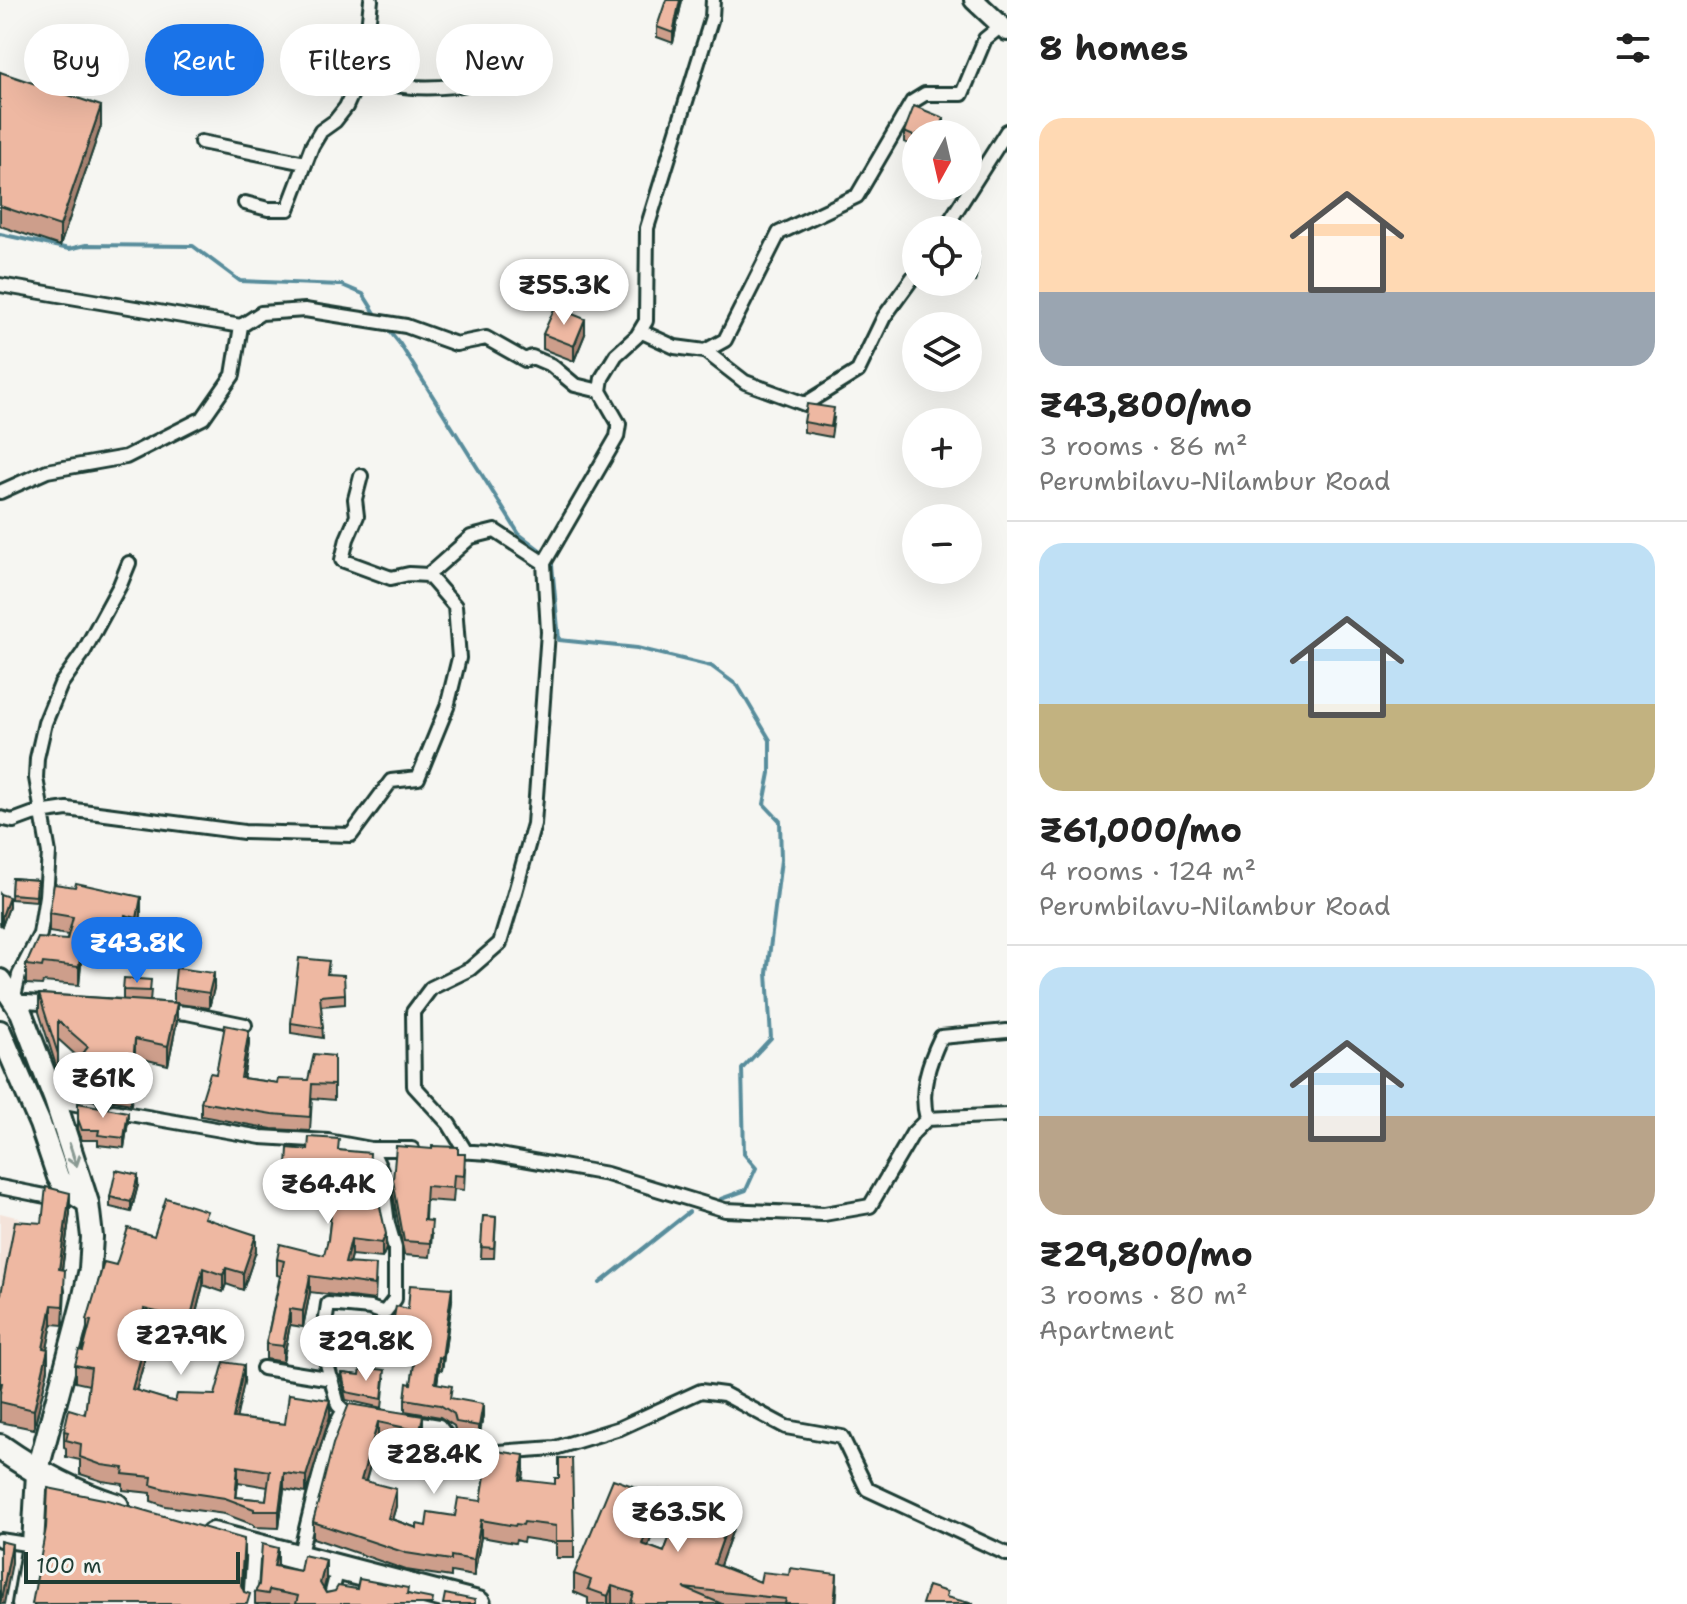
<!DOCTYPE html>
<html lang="en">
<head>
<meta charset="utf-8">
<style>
  body { margin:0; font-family:"Shantell Sans",sans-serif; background:#f6f6f6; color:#222; height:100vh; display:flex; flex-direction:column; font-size:30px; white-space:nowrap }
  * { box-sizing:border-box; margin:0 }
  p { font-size:26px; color:#767676 }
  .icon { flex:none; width:44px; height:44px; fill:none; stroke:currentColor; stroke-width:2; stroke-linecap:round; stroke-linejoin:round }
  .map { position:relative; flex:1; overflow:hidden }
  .details { display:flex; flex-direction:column; background:#fff; width:680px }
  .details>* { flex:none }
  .top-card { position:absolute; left:24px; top:24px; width:760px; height:72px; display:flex; gap:16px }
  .needle { width:52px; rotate:188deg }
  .controls { position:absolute; left:902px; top:120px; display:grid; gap:16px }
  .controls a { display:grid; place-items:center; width:80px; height:80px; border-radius:50%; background:#fff; box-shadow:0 8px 32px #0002; font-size:40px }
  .scale { position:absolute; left:24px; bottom:20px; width:216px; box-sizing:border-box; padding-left:8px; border:4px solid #1f3d34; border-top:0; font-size:22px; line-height:28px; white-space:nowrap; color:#1f3d34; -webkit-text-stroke:6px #f6f6f2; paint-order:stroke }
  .price { position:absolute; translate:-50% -68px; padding:0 18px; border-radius:28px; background:#fff; color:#222; font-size:26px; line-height:52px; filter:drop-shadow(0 2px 4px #0008) }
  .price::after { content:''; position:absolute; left:50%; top:48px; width:24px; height:18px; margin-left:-12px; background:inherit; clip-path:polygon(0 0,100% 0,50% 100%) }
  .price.selected { background:#1a73e8; color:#fff }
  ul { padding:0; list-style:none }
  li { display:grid; align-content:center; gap:16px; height:424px; padding:0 32px }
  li+li { border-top:2px solid #e0e0e0 }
  li span { display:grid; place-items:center; height:248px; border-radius:24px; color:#555 }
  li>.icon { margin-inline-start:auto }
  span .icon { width:144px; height:144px; fill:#fffc; stroke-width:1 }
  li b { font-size:34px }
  h2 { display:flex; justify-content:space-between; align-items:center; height:96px; padding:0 32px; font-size:34px }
  .chip { padding:0 28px; border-radius:36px; background:#fff; box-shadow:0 8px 32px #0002; font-size:28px; line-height:72px }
  .chip.selected { background:#1a73e8; color:#fff }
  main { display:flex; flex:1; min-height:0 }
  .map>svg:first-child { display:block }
</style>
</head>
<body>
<main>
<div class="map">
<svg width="1007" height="1604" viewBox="0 0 1007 1604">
  <rect width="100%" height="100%" fill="#f6f6f2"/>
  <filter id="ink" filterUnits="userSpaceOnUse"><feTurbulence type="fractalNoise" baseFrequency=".0125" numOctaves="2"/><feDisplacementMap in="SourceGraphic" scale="16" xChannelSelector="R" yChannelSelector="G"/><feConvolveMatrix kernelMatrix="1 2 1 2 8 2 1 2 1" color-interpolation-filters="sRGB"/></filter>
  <g filter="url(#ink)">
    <path fill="#f4e3da" d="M0,1213L20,1218L0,1311Z"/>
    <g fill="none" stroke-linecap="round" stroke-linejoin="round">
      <path stroke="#598d9c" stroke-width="4" d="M0,234L69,249L86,245L193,246L240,281L342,285L363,294L375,313
        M388,329L400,344L519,534L540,550
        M552,565L559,640L637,648L711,666L738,686L770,740V773L764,804L780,821L781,860L767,973L771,1038L742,1069L744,1154L756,1168L746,1190L721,1199
        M600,1283L689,1212"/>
      <g stroke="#1f3d34" stroke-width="18">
        <path id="street" d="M371,0L368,28L354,61L361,74C397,92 444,89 482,82
          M201,142L305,163
          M245,203L268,209H288L312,146L321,131L335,121L346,107L361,74
          M944,230L1007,131
          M0,285L241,326
          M640,331L675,347L705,351L725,340L779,233L857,196L912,102L925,94H962L985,39L1001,26
          M705,351L745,382L805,404L858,371L884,317L916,273
          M361,476L355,499L357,516L347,539L342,560L391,578L409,574L428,575L471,537L495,531L544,563
          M0,492L47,471L126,457L203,418L233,375L241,326L261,313L305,310L406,326L456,344L486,338L525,360L532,357L551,365L575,385L600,391
          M0,818L13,821L32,814L67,809L244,832L351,835L391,781L418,778L447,707L459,658L455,606L428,575
          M54,1004L13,1001L19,975L40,934L46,896L49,853L36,778L37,758L45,723L61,684L83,653L120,585L129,563
          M164,1011L187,1013L245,1025
          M1007,1031L941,1037C929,1062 919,1090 927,1119L1007,1115
          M55,1100L91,1107
          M113,1111L261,1137L328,1141L371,1149L381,1170L388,1224L395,1248V1299L384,1313L370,1308L328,1304L322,1345L338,1405L344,1411L359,1414
          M371,1149H412
          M458,1151L489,1153L607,1174L725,1210L824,1214L870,1206L913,1133L927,1119
          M466,1152L449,1124L414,1086L413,1012L431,988L470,969L500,943L510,910L534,824L548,632L544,563L617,437L619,424L600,391L602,378L616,355L637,336L646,321L647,228L712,17L713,0
          M0,1187L60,1199
          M263,1368L332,1379
          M409,1421L439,1426L453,1444L483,1453L555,1448L620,1428L701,1391L724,1394L786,1427L842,1437L867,1489L1007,1554
          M0,1540L33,1545
          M299,1557C307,1528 327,1430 344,1411
          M250,1604L254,1546
          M329,1604L338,1568"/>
      </g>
      <g stroke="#1f3d34" stroke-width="24">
        <path id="secondary" d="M974,0L1007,31"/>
      </g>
      <g stroke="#1f3d34" stroke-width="26">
        <path id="primary" d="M0,980L21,1012L55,1100L88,1203L92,1237L90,1269L83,1300L37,1473L33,1545L23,1604
          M0,1031L40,1124L58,1177L65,1188L88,1203"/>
      </g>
      <g stroke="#1f3d34" stroke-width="30">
        <path id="highway" d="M0,1447C37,1473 73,1493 116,1506
          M213,1535L478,1604"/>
      </g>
      <use href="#street" stroke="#f6f6f2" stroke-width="12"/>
      <use href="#secondary" stroke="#f6f6f2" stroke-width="18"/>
      <use href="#primary" stroke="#f6f6f2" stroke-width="20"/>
      <use href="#highway" stroke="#f6f6f2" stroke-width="24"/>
    </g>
    <path fill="#cd9e8b" stroke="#1f3d34" stroke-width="2" fill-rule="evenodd" d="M682,0L673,43L657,37V27Z
      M0,72L101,126L60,246L0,226Z
      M944,128L916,134V147L904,142V132Z
      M968,249L979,262L975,282L968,280Z
      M543,334H585L574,361L543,349Z
      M834,418L831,437L804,432V422Z
      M12,878L37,880L36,901L11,899Z
      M0,894L9,907L2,926L0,925Z
      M49,913L141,915L137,936L125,934L120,961L82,954L79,985L43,982L42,985L26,984V965L67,940L68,935L49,932Z
      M329,974L345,994V1004L321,1006L323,1038L291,1033V1023Z
      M174,988H214L209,1008L177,1004V1021L168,1065L135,1057L131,1104L108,1100L78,1077L79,1058L58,1039V1072L39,1012V994L123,999V990H151L150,1001L174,1003Z
      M249,1044L243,1078L277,1083L308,1080L334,1056V1100L312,1098L310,1131L272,1129L201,1116V1102L216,1074Z
      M78,1103L128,1122L124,1148L98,1145V1140H82L78,1129Z
      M339,1150L370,1168L369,1193L386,1249L382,1258L351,1255L349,1263L376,1281L375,1300L310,1292L303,1327L290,1325L283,1362L266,1359V1344L280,1276L277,1275V1259L324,1255L328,1240L330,1222L329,1204L286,1201V1185Z
      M458,1154L465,1168L464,1190L454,1189L453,1202L426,1200L425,1220L432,1235L430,1257L404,1255L393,1194V1180Z
      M138,1185L131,1212L110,1207V1197Z
      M70,1213L62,1270L65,1290L63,1325L52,1324L47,1349L48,1369L34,1429L0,1422V1294L42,1223Z
      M483,1216L496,1217L494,1258H481Z
      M207,1218L256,1251L243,1290L226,1284L223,1292L203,1285L190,1337L144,1325L139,1345L144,1362L136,1391L175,1402L215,1395L244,1382L236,1418L285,1424L330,1416L306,1493L284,1489L279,1528L254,1527V1525L225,1514L165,1506L151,1501V1493L123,1490V1484L102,1481L80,1474V1460L66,1457V1448L64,1447V1431L85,1414L89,1385L75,1382V1365L83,1351L87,1337V1320L116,1265L154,1236ZM238,1482L268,1487L266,1500L236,1497Z
      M452,1300L442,1370L439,1369L437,1384L452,1399L483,1416L479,1438L456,1434L454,1426L440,1417L405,1411V1399L411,1384L415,1363L386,1358V1346L391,1334L408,1309Z
      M342,1373L385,1378L382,1408L346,1400L342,1381Z
      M349,1404L423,1433L420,1448L378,1438L366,1481L396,1506L392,1519L417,1528L426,1526L455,1516L481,1501L524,1471L523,1480L574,1541V1558H556V1543L524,1538L523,1542L516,1540L515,1543L481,1537L474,1576L451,1572V1577L406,1570L313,1538V1522Z
      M658,1495L733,1529L720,1566L760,1582L837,1592L836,1604H588V1598L574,1592V1574ZM654,1530L670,1536L664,1552L648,1546Z
      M278,1566L326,1580L324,1589L326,1593L357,1589L408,1594L433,1604H255V1592Z"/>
    <path fill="#a78171" stroke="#1f3d34" stroke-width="2" d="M680,0H682L673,43V33Z
      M101,106V126L60,246V226Z
      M944,118V128L942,134H938Z
      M979,252V262L975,282V272Z
      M585,319V334L574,361V346Z
      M9,897V907L2,926V916Z
      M141,897V915L137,936V918Z
      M125,915V934L120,961V943Z
      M82,935V954L79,985V967Z
      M214,973V988L209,1008V993Z
      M177,1003V1021L168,1065V1046Z
      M249,1030V1044L241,1092V1078Z
      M135,1039V1057L131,1104V1086Z
      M128,1112V1122L124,1148V1138Z
      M138,1175V1185L131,1212V1202Z
      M70,1193V1213L59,1289V1269Z
      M386,1234V1249L382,1258V1243Z
      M256,1235V1251L243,1290V1273Z
      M351,1239V1255L345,1279V1263Z
      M203,1268V1285L190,1337V1320Z
      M226,1268V1284L223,1292V1275Z
      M310,1276V1292L303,1327V1311Z
      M452,1288V1300L442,1370V1358Z
      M52,1305V1324L43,1368V1348Z
      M144,1309V1325L135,1360V1344Z
      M290,1309V1325L283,1362V1346Z
      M144,1346V1362L132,1406V1389Z
      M48,1349V1369L34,1429V1410Z
      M439,1357V1369L435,1396V1383Z
      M244,1365V1382L233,1435V1418Z
      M330,1400V1416L306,1493V1476Z
      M483,1404V1416L479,1438V1426Z
      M423,1416V1433L420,1448V1431Z
      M378,1422V1438L361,1497V1480Z
      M524,1455V1471L520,1497V1480Z
      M238,1466V1482L236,1502L235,1501Z
      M284,1473V1489L279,1528V1511Z
      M396,1489V1506L388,1534V1518Z
      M733,1510V1529L714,1582V1564Z
      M654,1512V1530L642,1563V1544Z
      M481,1520V1537L474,1576V1560Z
      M244,1539V1559L241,1604V1585Z
      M12,1544V1563L4,1604H0Z
      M278,1548V1567L274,1566Z
      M326,1560V1580L320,1603V1583Z
      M837,1574L836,1604H834Z
      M612,1586V1604H608V1596Z"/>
    <path fill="#eeb8a2" stroke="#1f3d34" stroke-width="2" fill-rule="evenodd" d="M666,0H680L673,33L657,27Z
      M0,72L101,106L60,226L0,206Z
      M914,106L944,118L938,134H916V137L904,132Z
      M968,249L979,252L975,272L968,270Z
      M555,307L585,319L574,346L543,334Z
      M807,404L834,408L831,427L804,422Z
      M12,878L37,880L36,896L11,894Z
      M76,883L141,897L137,918L125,915L120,943L82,935L79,967L43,963L42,967L26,965L38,938L67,940L73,917L49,913L54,884L75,887Z
      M0,894L9,897L2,916L0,915Z
      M299,958L329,961L327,974L344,975L345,994L320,996L323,1028L291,1023Z
      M176,968L214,973L209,993L174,988Z
      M124,978L151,980L150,991L123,990Z
      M39,994L177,1003L168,1046L135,1039L131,1086L108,1082L78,1059L88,1047L58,1021V1054Z
      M225,1025L249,1030L241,1078L277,1083L278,1079L308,1080L314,1054L334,1056V1085L312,1084L310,1117L272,1114L201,1102L210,1073L216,1074Z
      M78,1103L128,1112L124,1138L98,1135L99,1130H82L78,1119Z
      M309,1137L339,1139L338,1150L370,1153L368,1193H377L386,1234L382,1243L351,1239L345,1263L376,1265L375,1285L310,1276L303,1311L290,1309L283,1346L266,1344L284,1261L277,1259L280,1244L324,1255L328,1240L331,1215L329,1188L286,1185L288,1148L308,1150Z
      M396,1146L432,1149V1146L458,1147V1154H465L464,1176L454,1175L453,1188L426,1186L424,1220L432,1221L430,1243L404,1241L393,1180Z
      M116,1170L138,1175L131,1202L110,1197Z
      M46,1187L70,1193L59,1269L65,1270L63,1306L52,1305L43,1348L48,1349L34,1410L0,1402V1394L2,1383H0V1294H1L15,1221L42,1223Z
      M166,1198L207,1211L204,1218L256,1235L243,1273L226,1268L223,1275L203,1268L190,1320L144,1309L135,1344L144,1346L132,1389L175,1402L177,1394L215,1395L224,1362L244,1365L233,1418L285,1424L289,1394L330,1400L306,1476L284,1473L279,1511H254V1509L225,1498L165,1489L151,1485L152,1477L123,1474L124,1468L102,1465L80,1457L81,1444L66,1440L68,1432L64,1431L69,1409L85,1414L91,1368L75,1365L79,1350L83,1351L91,1321L87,1320L104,1262L116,1265L128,1228L154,1236ZM238,1466L270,1471L266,1500L235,1497Z
      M483,1216L496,1217L494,1248L481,1247Z
      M410,1285L452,1288L442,1358L439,1357L435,1383L452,1386L450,1398L483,1404L479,1426L456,1422L454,1414L440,1405L405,1399L407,1383L411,1384L416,1351L386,1346L388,1333L391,1334L396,1306L408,1309Z
      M361,1367L385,1370L382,1399L346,1392L342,1373L360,1375Z
      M349,1404L423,1416L420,1431L378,1422L361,1480L396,1489L388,1518L417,1528V1524L426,1526L428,1512L455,1516L458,1498L481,1501L489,1450L524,1455L520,1480L555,1484V1478H559V1458H572L574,1541H556V1526L524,1522L523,1525L516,1524L515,1526L481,1520L474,1560L451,1556V1560L406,1553L313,1522L333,1444Z
      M613,1479L658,1495L660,1490L699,1505L702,1499L733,1510L714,1564L760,1582L762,1572L789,1575L790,1568L837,1574L834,1604H785L786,1599L684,1588L722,1604H635L631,1603L634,1593L612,1586L608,1596L588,1589L591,1580L574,1574ZM654,1512L676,1520L664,1552L642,1544Z
      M48,1488L108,1500L244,1539L241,1585L244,1592L250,1594L247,1604H32L46,1528Z
      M0,1541L12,1544L0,1604Z
      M262,1544L278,1548L274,1566L300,1571L303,1555L326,1560L320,1583L326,1593L335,1591L338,1586L357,1589L359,1579L408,1588L407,1594L433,1599L432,1604H296L298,1596L269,1590L268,1594L255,1592L259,1585Z
      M928,1586L947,1592L946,1597L974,1604H922Z
      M445,1594L475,1600V1604H443Z"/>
    <defs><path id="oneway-shaft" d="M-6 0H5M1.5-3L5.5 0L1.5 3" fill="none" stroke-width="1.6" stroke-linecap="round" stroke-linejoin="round" transform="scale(2)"/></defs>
    <use stroke="#8a9a93" href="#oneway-shaft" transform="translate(73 1155) rotate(72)"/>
  </g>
</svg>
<div class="controls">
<a><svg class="needle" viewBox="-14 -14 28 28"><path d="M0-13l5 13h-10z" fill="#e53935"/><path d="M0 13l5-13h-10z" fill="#767676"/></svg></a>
<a><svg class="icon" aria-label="locate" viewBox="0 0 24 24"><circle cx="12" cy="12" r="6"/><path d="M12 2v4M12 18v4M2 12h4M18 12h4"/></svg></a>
<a><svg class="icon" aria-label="layers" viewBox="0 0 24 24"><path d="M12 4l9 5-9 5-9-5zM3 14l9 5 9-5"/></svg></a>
<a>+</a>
<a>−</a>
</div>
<div class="scale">100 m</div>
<b class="price" style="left:564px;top:327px">₹55.3K</b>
<b class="price selected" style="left:137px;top:985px">₹43.8K</b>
<b class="price" style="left:103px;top:1120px">₹61K</b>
<b class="price" style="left:328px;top:1226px">₹64.4K</b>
<b class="price" style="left:181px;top:1377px">₹27.9K</b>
<b class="price" style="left:366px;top:1383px">₹29.8K</b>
<b class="price" style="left:434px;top:1496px">₹28.4K</b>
<b class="price" style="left:678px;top:1554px">₹63.5K</b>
<div class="top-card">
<a class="chip">Buy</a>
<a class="chip selected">Rent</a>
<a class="chip">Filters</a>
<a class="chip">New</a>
</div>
</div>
<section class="details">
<h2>8 homes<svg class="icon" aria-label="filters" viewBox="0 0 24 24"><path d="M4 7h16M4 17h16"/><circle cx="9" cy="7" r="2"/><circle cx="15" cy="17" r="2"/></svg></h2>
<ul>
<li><span style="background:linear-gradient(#ffd9b3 70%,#9aa5b1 0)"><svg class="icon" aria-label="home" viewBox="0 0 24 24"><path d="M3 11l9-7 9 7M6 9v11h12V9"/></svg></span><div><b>₹43,800/mo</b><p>3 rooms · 86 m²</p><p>Perumbilavu-Nilambur Road</p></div></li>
<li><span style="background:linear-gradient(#bfe0f5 65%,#c2b280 0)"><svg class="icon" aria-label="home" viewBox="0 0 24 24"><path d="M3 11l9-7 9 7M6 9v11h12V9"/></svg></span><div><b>₹61,000/mo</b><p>4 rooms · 124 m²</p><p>Perumbilavu-Nilambur Road</p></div></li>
<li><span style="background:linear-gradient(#bfe0f5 60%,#b9a48a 0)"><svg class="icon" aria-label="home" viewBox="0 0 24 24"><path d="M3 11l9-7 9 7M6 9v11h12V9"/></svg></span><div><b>₹29,800/mo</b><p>3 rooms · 80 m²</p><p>Apartment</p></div></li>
</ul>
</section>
</main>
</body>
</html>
